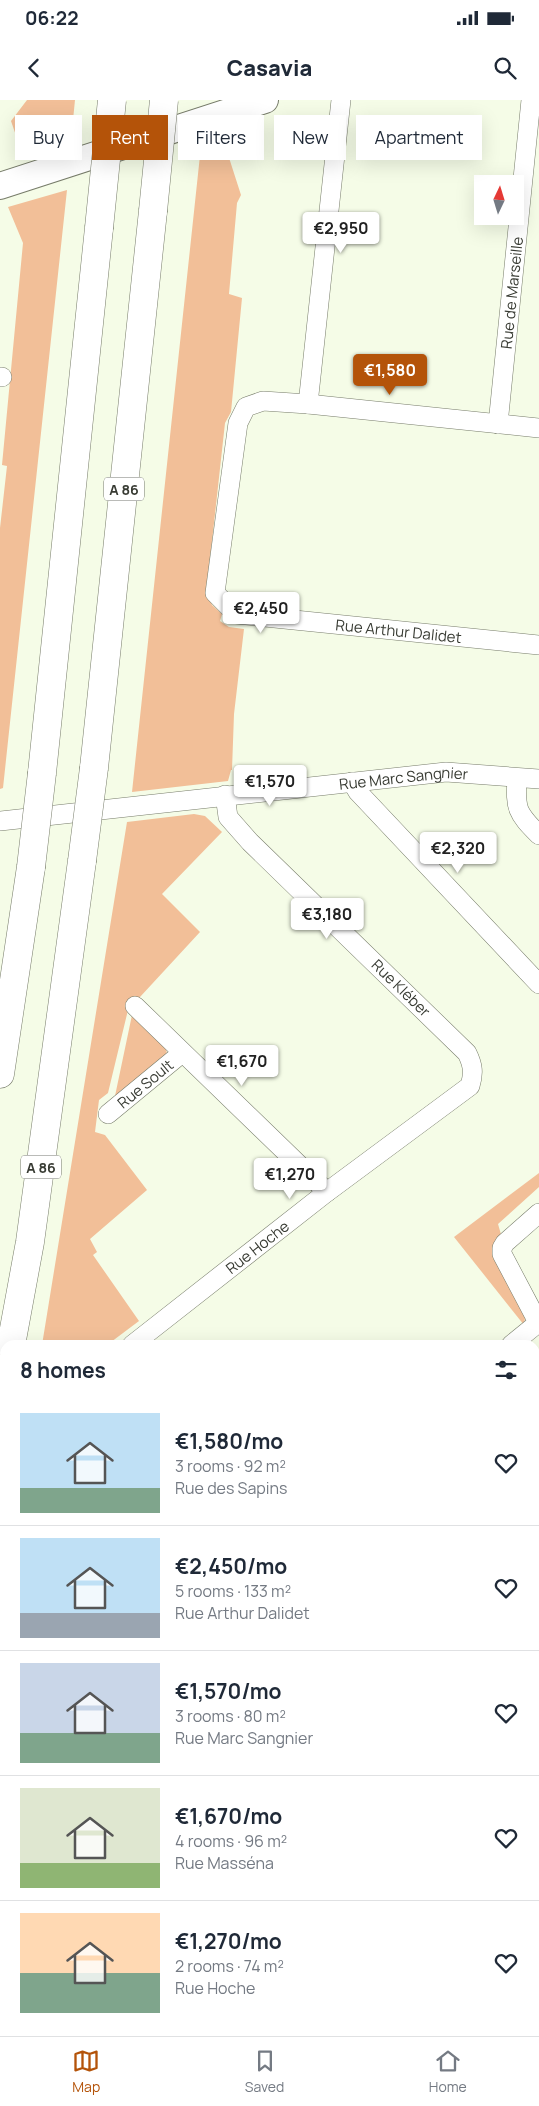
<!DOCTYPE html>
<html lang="en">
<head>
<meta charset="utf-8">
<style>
  body { margin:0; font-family:Manrope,sans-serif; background:#f2f2f3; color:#1f2937; height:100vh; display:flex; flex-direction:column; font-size:19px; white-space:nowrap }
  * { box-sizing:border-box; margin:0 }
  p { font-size:16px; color:#747a83 }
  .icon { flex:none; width:28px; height:28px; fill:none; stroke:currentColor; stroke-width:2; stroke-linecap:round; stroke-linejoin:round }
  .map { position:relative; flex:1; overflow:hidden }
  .panel { position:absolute; left:0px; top:1240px; width:540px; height:696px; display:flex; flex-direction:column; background:#fff; border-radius:15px 15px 0 0; box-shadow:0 5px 20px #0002 }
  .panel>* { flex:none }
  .banner { position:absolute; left:15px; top:15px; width:510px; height:45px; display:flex; gap:10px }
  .needle { width:32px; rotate:4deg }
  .fabs { position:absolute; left:474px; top:75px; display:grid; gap:10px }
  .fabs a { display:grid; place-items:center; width:50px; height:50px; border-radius:0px; background:#fff; box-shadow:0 5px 20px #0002; font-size:25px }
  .price { position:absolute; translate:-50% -42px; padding:0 11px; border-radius:5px; background:#fff; color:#222; font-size:16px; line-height:32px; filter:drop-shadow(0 1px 2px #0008) }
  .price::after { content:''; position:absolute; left:50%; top:30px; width:15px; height:11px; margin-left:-8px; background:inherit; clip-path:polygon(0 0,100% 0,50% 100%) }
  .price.selected { background:#b45309; color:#fff }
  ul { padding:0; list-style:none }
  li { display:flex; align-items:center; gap:15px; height:125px; padding:0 20px }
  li+li { border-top:1px solid #e0e1e3 }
  li span { display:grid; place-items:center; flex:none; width:140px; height:100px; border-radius:0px; color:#555 }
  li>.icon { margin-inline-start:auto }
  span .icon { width:60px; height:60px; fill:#fffc; stroke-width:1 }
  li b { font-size:21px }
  h2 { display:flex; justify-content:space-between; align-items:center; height:60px; padding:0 20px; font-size:21px }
  .chip { padding:0 18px; border-radius:0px; background:#fff; box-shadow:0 5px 20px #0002; font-size:18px; line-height:45px }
  .chip.selected { background:#b45309; color:#fff }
  .status { display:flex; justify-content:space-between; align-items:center; height:35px; padding:0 25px; background:#fff; direction:ltr }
  .status svg { height:14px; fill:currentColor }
  header { display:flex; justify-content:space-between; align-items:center; height:65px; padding:0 20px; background:#fff; font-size:22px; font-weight:800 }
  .tab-bar { display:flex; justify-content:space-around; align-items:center; height:70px; border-top:1px solid #e0e1e3; background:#fff; font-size:14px; color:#747a83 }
  .tab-bar a { display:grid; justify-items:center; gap:2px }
  .tab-bar .selected { color:#b45309 }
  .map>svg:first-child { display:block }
</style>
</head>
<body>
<div class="status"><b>06:22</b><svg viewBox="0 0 49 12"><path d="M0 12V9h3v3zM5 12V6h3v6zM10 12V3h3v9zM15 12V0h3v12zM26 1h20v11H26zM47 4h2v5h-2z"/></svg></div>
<header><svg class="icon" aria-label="back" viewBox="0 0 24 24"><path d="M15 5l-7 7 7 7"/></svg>Casavia<svg class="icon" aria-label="search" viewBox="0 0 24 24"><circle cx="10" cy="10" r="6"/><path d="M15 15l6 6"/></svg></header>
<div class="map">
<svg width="539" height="1936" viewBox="0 0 539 1936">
  <rect width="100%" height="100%" fill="#f5fce7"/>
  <path fill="#f2bf98" d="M27,0H75L71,40L23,56L11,21Z
    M223,39L241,95L237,103L229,194L242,198L231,312L225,323L207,487L212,505L222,514L220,521L229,527L244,529L234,614L232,670H231L228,681L132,692L201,46Z
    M67,90L3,688L0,689V428L7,366L2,365L23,143L8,107Z
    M194,714L205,716L222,732L162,794L200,832L128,910L108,993L99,1000L95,1032L105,1035L147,1090L90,1139L97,1152L93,1155L139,1221L107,1245H42L127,722Z
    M132,915L166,948L167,955L115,996Z
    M539,1073V1087L498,1124L525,1218L524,1225L454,1137Z
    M210,1931H269V1935L211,1936Z"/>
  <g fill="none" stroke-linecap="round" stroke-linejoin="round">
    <g stroke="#777c6a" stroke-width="20">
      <g id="minor">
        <path d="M0,277H2"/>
        <path d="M308,304L341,0"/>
        <path id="s1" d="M498,324L531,0"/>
        <path id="s2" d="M539,328L308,304L263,301L246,307L238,323L215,493L236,514L539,545"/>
        <path d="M517,678C515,709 517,713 539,735"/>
        <path d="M352,682L358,692L539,884"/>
        <path id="s3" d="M0,721L446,672L539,679"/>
        <path d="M135,906L327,1092"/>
        <path id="s4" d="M108,1014L182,953"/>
        <path d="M539,1113L505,1143L502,1148V1154L539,1224"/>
        <path id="s5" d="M132,1245L327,1092L470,986C474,973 473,965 467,953L250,742L228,717L225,695"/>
        <path d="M511,1245L538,1223"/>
        <path d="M535,1500L539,1497"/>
        <path d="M535,1747L539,1752"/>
        <path d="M535,1794L539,1793"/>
        <path d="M332,1936L337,1931"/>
      </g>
    </g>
    <g stroke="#777c6a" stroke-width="28">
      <path id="secondary" d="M0,86L265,0"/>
    </g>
    <g stroke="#777c6a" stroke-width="29">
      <path id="motorway" d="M94,668L153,111
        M42,673L99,128
        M0,974L31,767
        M11,1245L30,1142L82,761
        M0,1289L5,1272
        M0,1407L5,1381"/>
    </g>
    <use href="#minor" stroke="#fff" stroke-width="19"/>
    <use href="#secondary" stroke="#fff" stroke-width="26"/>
    <use href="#motorway" stroke="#fff" stroke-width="28"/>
    <g stroke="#777c6a" stroke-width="29" stroke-linecap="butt">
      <path id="motorway-bridge" d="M153,111L164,0
        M99,128L112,0
        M82,761L94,668
        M31,767L42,673"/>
    </g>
    <use href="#motorway-bridge" stroke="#fff" stroke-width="28"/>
  </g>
  <g text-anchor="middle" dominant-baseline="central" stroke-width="4" stroke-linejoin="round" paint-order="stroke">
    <g fill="#fff" stroke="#747670" stroke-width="1">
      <rect x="104" y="377.5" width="40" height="23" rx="4"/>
      <rect x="21" y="1055.5" width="40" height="23" rx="4"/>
    </g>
    <g font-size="14" font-weight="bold" fill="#383b33">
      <text x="124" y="389">A 86</text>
      <text x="41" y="1067">A 86</text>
    </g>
    <g font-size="15" fill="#383b33" stroke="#fff">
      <text stroke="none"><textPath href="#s1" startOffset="132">Rue de Marseille</textPath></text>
      <text stroke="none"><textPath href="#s2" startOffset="678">Rue Arthur Dalidet</textPath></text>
      <text stroke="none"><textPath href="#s3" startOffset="406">Rue Marc Sangnier</textPath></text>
      <text transform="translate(401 888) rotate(44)">Rue Kléber</text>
      <text stroke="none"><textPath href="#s4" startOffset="48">Rue Soult</textPath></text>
      <text stroke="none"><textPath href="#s5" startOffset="159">Rue Hoche</textPath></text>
    </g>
  </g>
</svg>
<div class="fabs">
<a><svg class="needle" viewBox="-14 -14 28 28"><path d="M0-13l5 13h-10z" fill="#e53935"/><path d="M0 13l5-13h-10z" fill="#747a83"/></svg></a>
</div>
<b class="price" style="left:341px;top:154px">€2,950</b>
<b class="price selected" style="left:390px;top:296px">€1,580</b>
<b class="price" style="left:261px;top:534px">€2,450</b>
<b class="price" style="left:270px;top:707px">€1,570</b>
<b class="price" style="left:458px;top:774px">€2,320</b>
<b class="price" style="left:327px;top:840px">€3,180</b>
<b class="price" style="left:242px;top:987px">€1,670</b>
<b class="price" style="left:290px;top:1100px">€1,270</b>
<div class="banner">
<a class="chip">Buy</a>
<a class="chip selected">Rent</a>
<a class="chip">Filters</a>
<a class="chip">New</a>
<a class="chip">Apartment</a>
</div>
<section class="panel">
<h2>8 homes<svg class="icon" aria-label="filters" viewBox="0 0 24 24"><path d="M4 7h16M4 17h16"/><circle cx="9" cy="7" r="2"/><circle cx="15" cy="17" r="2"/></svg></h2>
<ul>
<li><span style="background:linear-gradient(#bfe0f5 75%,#7fa58c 0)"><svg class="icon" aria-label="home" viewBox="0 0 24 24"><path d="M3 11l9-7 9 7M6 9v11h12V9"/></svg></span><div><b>€1,580/mo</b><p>3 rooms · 92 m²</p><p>Rue des Sapins</p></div><svg class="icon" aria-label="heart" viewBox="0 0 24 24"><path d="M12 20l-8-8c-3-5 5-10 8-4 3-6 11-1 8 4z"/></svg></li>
<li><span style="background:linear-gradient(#bfe0f5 75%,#9aa5b1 0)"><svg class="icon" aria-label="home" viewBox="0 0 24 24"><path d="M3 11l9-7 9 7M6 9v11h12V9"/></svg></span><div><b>€2,450/mo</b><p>5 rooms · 133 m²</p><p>Rue Arthur Dalidet</p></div><svg class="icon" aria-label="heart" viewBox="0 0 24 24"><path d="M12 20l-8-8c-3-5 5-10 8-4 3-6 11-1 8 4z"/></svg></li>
<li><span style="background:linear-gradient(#c9d6e8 70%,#7fa58c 0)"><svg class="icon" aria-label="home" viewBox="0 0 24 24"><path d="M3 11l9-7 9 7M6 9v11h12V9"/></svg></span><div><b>€1,570/mo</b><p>3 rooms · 80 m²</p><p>Rue Marc Sangnier</p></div><svg class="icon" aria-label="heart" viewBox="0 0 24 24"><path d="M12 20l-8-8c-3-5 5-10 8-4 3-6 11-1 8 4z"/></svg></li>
<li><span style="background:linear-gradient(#dfe7d0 75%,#8fb573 0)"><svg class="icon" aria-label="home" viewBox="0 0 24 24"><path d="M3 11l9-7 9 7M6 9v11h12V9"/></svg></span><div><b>€1,670/mo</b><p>4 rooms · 96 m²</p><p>Rue Masséna</p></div><svg class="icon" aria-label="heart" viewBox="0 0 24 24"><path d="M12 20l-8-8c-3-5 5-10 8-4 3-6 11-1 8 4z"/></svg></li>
<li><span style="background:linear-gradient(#ffd9b3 60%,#7fa58c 0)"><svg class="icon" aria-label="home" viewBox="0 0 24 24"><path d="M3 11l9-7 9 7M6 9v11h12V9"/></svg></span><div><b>€1,270/mo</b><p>2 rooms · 74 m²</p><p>Rue Hoche</p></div><svg class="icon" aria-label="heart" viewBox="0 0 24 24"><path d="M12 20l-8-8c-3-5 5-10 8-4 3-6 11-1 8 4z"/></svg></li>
</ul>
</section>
</div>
<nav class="tab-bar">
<a class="selected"><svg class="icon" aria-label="map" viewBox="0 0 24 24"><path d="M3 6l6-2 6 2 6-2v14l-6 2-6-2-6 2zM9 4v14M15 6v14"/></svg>Map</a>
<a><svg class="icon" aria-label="saved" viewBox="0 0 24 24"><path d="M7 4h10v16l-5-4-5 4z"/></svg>Saved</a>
<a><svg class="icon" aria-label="home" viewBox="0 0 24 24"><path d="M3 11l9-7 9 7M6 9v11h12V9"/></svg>Home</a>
</nav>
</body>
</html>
